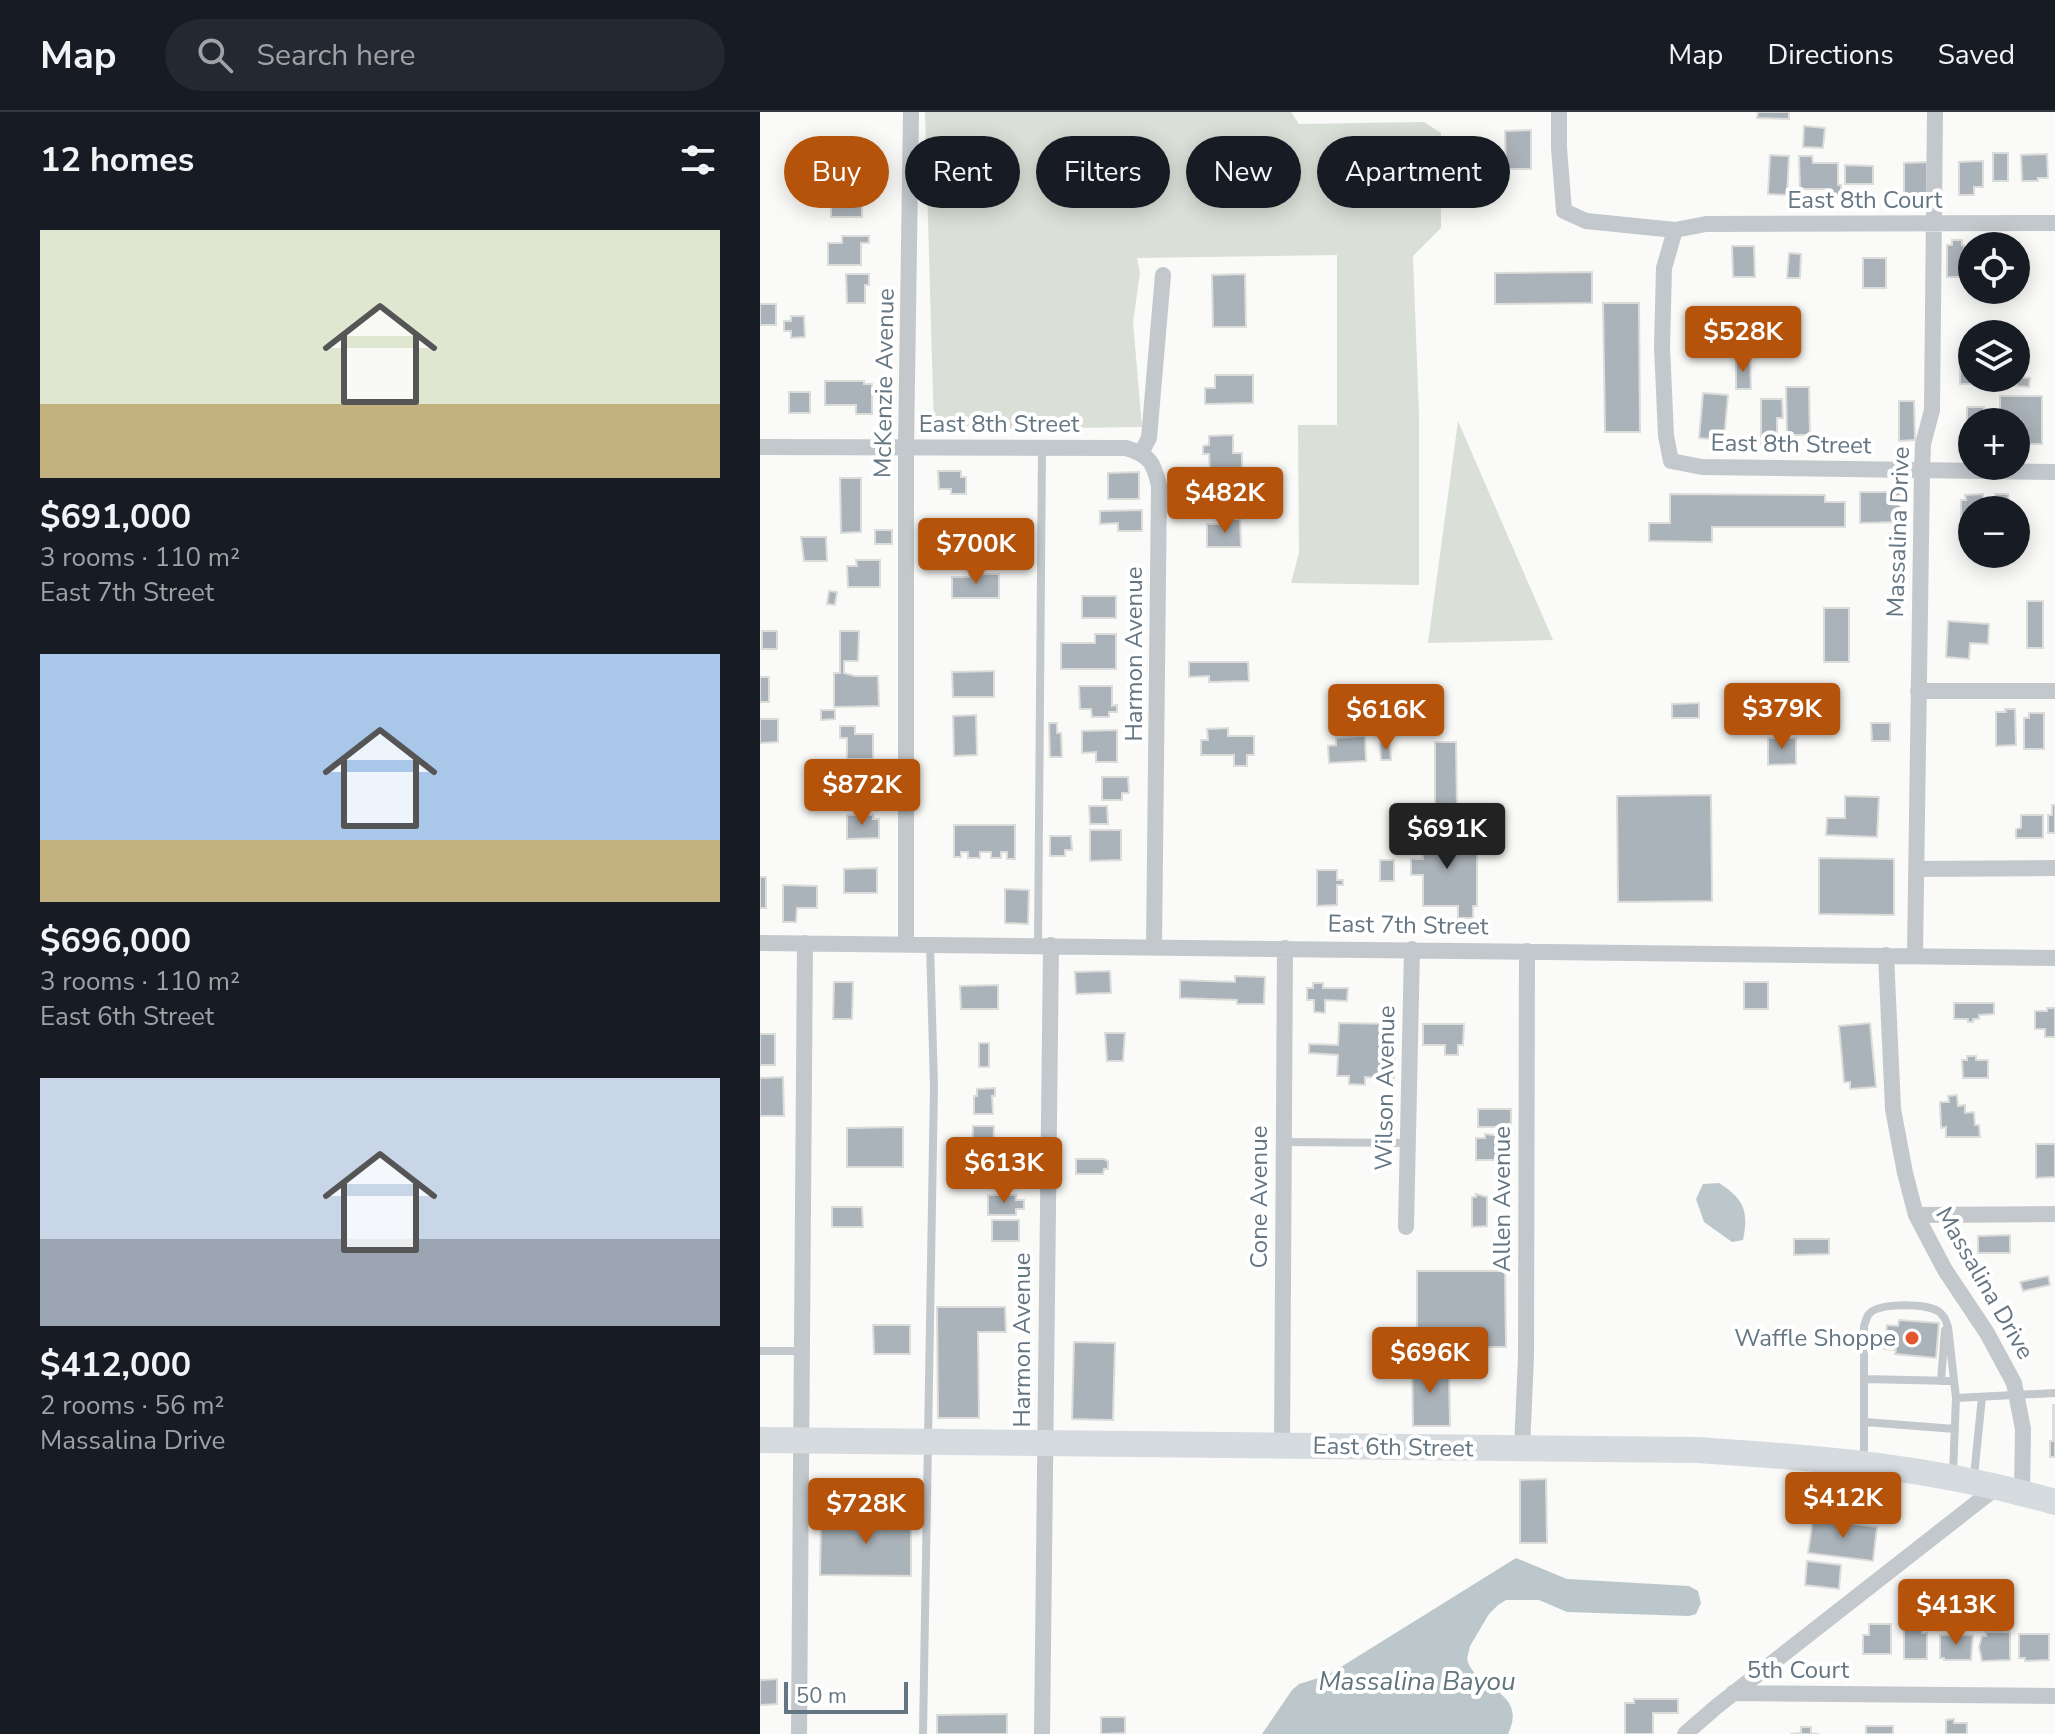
<!DOCTYPE html>
<html lang="en">
<head>
<meta charset="utf-8">
<style>
  body { margin:0; font-family:"Nunito Sans",sans-serif; background:#242831; color:#f1f3f6; height:100vh; display:flex; flex-direction:column; font-size:30px; white-space:nowrap }
  * { box-sizing:border-box; margin:0 }
  p { font-size:26px; color:#9ea1a6 }
  .icon { flex:none; width:44px; height:44px; fill:none; stroke:currentColor; stroke-width:2; stroke-linecap:round; stroke-linejoin:round }
  .map { position:relative; flex:1; overflow:hidden }
  .details { display:flex; flex-direction:column; background:#171b24; width:760px }
  .details>* { flex:none }
  .top-card { position:absolute; left:24px; top:24px; width:760px; height:72px; display:flex; gap:16px }
  .fabs { position:absolute; left:1198px; top:120px; display:grid; gap:16px }
  .fabs a { display:grid; place-items:center; width:72px; height:72px; border-radius:50%; background:#171b24; box-shadow:0 4px 20px #0003; font-size:40px }
  .scale { position:absolute; left:24px; bottom:20px; width:124px; box-sizing:border-box; padding-left:8px; border:4px solid #657683; border-top:0; font-size:22px; line-height:28px; white-space:nowrap; color:#657683; -webkit-text-stroke:6px #fff; paint-order:stroke }
  .price { position:absolute; translate:-50% -68px; padding:0 18px; border-radius:8px; background:#b45309; color:#fff; font-size:26px; line-height:52px; filter:drop-shadow(0 2px 4px #0008) }
  .price::after { content:''; position:absolute; left:50%; top:48px; width:24px; height:18px; margin-left:-12px; background:inherit; clip-path:polygon(0 0,100% 0,50% 100%) }
  .price.current { background:#222; color:#fff }
  ul { padding:0; list-style:none }
  li { display:grid; align-content:center; gap:16px; height:424px; padding:0 40px }
  li span { display:grid; place-items:center; height:248px; border-radius:0px; color:#555 }
  li>.icon { margin-inline-start:auto }
  span .icon { width:144px; height:144px; fill:#fffc; stroke-width:1 }
  li b { font-size:34px }
  h2 { display:flex; justify-content:space-between; align-items:center; height:96px; padding:0 40px; font-size:34px }
  .pill { padding:0 28px; border-radius:36px; background:#171b24; box-shadow:0 4px 20px #0003; font-size:28px; line-height:72px }
  .pill.current { background:#b45309; color:#fff }
  header { display:flex; align-items:center; gap:48px; box-sizing:border-box; height:112px; padding:0 40px; background:#171b24; border-bottom:2px solid #363941 }
  header strong { font-size:38px }
  nav { display:flex; gap:44px; margin-inline-start:auto; font-size:28px }
  .search { width:560px; height:72px; background:#242831; display:flex; align-items:center; gap:20px; box-sizing:border-box; padding:0 28px; border-radius:44px; color:#9ea1a6; font-size:30px }
  main { display:flex; flex:1; min-height:0 }
  .map>svg:first-child { display:block }
</style>
</head>
<body>
<header>
<strong>Map</strong>
<div class="search"><svg class="icon" aria-label="search" viewBox="0 0 24 24"><circle cx="10" cy="10" r="6"/><path d="M15 15l6 6"/></svg>Search here</div>
<nav><a>Map</a><a>Directions</a><a>Saved</a></nav>
</header>
<main>
<section class="details">
<h2>12 homes<svg class="icon" aria-label="filters" viewBox="0 0 24 24"><path d="M4 7h16M4 17h16"/><circle cx="9" cy="7" r="2"/><circle cx="15" cy="17" r="2"/></svg></h2>
<ul>
<li><span style="background:linear-gradient(#dfe7d0 70%,#c2b280 0)"><svg class="icon" aria-label="home" viewBox="0 0 24 24"><path d="M3 11l9-7 9 7M6 9v11h12V9"/></svg></span><div><b>$691,000</b><p>3 rooms · 110 m²</p><p>East 7th Street</p></div></li>
<li><span style="background:linear-gradient(#a9c7e8 75%,#c2b280 0)"><svg class="icon" aria-label="home" viewBox="0 0 24 24"><path d="M3 11l9-7 9 7M6 9v11h12V9"/></svg></span><div><b>$696,000</b><p>3 rooms · 110 m²</p><p>East 6th Street</p></div></li>
<li><span style="background:linear-gradient(#c9d6e8 65%,#9aa5b1 0)"><svg class="icon" aria-label="home" viewBox="0 0 24 24"><path d="M3 11l9-7 9 7M6 9v11h12V9"/></svg></span><div><b>$412,000</b><p>2 rooms · 56 m²</p><p>Massalina Drive</p></div></li>
</ul>
</section>
<div class="map">
<svg width="1295" height="1622" viewBox="0 0 1295 1622">
  <rect width="100%" height="100%" fill="#fafaf8"/>
  <path fill="#dadfd7" d="M165,0H531L539,12L664,10L681,21V116L653,144L659,303V473L531,471L539,441L538,313H577V143L377,146L380,161L373,210L382,315L174,318Z
    M698,309L793,528L668,531Z"/>
  <path fill="#bbc7cb" d="M959,1071C984,1087 989,1099 983,1128L972,1130L944,1110L936,1087L943,1072Z
    M756,1446L807,1467L929,1474L938,1479L941,1491L936,1502L929,1504L807,1500L779,1488H746L738,1493L729,1502L710,1534L707,1547C714,1578 769,1578 748,1622H502L532,1578L539,1572L568,1563Z"/>
  <path fill="#aab3b9" stroke="#dcdcda" stroke-width="2" d="M998,0H1029V7L997,6Z
    M1044,14L1065,16L1063,36L1043,35Z
    M771,18V57H746L745,19Z
    M1233,41H1248V69H1233Z
    M1287,42L1288,66H1278V69H1262L1261,43Z
    M1010,43L1029,44L1027,83L1008,82Z
    M1039,44H1052L1053,51H1078V73H1081V84H1069V77H1040Z
    M1223,49V75H1214V83H1199V50Z
    M1167,50V89L1144,90V51Z
    M1085,53L1113,54V72H1085Z
    M85,74H114V85H102V105H71V82H85Z
    M82,124H109V131H101V153H68V131H82Z
    M1192,128H1202V133H1204L1205,165H1187V133H1192Z
    M1211,129H1224V133L1227,134H1212V157H1208V134H1211Z
    M1236,129H1253V134H1236Z
    M972,134H994L995,165H973Z
    M1029,141L1041,142L1040,166H1027Z
    M1103,146H1126V176H1103Z
    M832,160V191L735,192V161Z
    M86,162H109V173H105V191H87Z
    M485,162L486,215H453L452,163Z
    M843,191H879L880,320H845Z
    M0,192H16V213H0Z
    M31,204H44L45,225L31,226V219H24V209H31Z
    M1200,242H1212V266H1219V272H1200Z
    M976,246H990L991,277H976Z
    M455,263H493V291L445,292V276H455Z
    M1257,265L1270,266L1269,275L1256,274Z
    M65,269H104V272H112V302H96V293H65Z
    M1026,275H1049L1050,323H1027Z
    M29,280H50V301H29Z
    M943,281L968,283L964,328L939,326Z
    M1240,284H1282V332H1266V325H1260V307H1240Z
    M1001,287H1022L1023,306H1017V332H1001Z
    M1139,289H1154L1155,328L1139,329Z
    M1207,295H1224V310H1212V331L1211,324L1207,325Z
    M473,323V341H482V363H450L449,342H443V334L449,333V324Z
    M178,359H201V365H206V382H191V377H179Z
    M379,360V387H348V361Z
    M80,366H101V420L81,421Z
    M1100,380H1140V410L1100,411Z
    M910,382L1065,383V390H1085V415H952V430L889,429V411H910Z
    M1223,382L1224,398H1212V426L1201,427V388H1206L1205,383Z
    M1235,382H1248L1250,398H1230V387H1235Z
    M382,398V419H358V411L340,412V399Z
    M468,407H480L481,435H447V412H468Z
    M115,418H132V432H115Z
    M41,425H66L67,449H44Z
    M96,448H120V475H88L87,454H97Z
    M209,462H239V486H192V465H209Z
    M69,479L77,480L75,493L67,492Z
    M322,484H356V506H322Z
    M1267,489H1283V536H1267Z
    M1064,496H1089V550H1064Z
    M1188,509L1229,512L1228,532L1210,531L1209,547L1186,545Z
    M2,519H17V537H2Z
    M80,519H99L98,549H84V561L95,564H118L119,594L74,595V561H80Z
    M335,522H356V557H301V531H335Z
    M429,550H488L489,569L449,570V564L429,565Z
    M234,559V585H193L192,560Z
    M0,565H9V590H0Z
    M319,574H352V594L357,593V600H349V605H332L331,597H320Z
    M939,591V606H912V592Z
    M1245,597H1255L1256,633L1236,634V600H1246Z
    M61,598H75V607L61,608Z
    M600,598V614H589L588,599Z
    M1269,601H1284V637H1264V606H1269Z
    M216,603L217,643L194,644L193,604Z
    M0,607H18V630L0,631Z
    M619,608H629L630,627H620Z
    M289,611H297V621H301L302,645H290Z
    M1111,611H1130V629H1112Z
    M80,614H95V622H113V647H87V626H80Z
    M468,616V624H494V643H487V654H474V643H441V628H448L447,617Z
    M357,618V650H336V640L322,641V619Z
    M605,624L606,649L569,651L568,634L576,633V626Z
    M1008,626H1036V652L1008,653Z
    M675,630H696L697,699H675Z
    M620,631H630L631,648H621Z
    M76,658H100V663H113L116,687H100V684H77Z
    M342,665H368L369,681H362V688H342Z
    M951,683L952,789L858,790L857,684Z
    M1085,684L1119,685L1117,725L1066,723L1067,706H1085Z
    M1292,693H1295V721H1288V703H1292Z
    M329,694H347L348,712H330Z
    M87,703H113V707H119V726L87,727Z
    M1261,703H1283V726H1256V717L1261,716Z
    M194,713H255V747H247V740H241V746H231V740H220V746H208V740H201V745H194Z
    M663,713H698V737H717V794H713V806H698V794H663V763H651V747H663Z
    M330,718H361V748L330,749Z
    M290,724H311L312,738H305V744H290Z
    M1059,746L1134,747V803L1059,802Z
    M620,748H634V769H620Z
    M117,756V781H84V757Z
    M557,758H577V768H583V773H577V793L557,794Z
    M0,765H6V796H0Z
    M23,773L57,774V796H37L36,810H23Z
    M245,777L269,778L268,812L245,811Z
    M350,859L351,881L316,882L315,860Z
    M475,864L505,865L504,892H477V888L420,886V868L475,870Z
    M74,870H93L92,907H73Z
    M984,870H1008V897H984Z
    M553,871H563V876H588L587,889L565,888V901L554,900V888H547V876H553Z
    M238,873V897H201L200,874Z
    M1194,891H1234V902L1219,903V907H1213V910H1208V907H1194Z
    M1287,896H1295V925H1285V917H1275V899H1287Z
    M579,911L636,912L634,966L605,965V973L589,972V964H577L578,943L549,941V932L578,933Z
    M1110,911L1116,975L1090,977V970H1084L1079,914Z
    M663,912H704L703,933H698V943H685V933H663Z
    M345,921H365L363,949H347Z
    M0,922H15V953H0Z
    M219,931H229V955H219Z
    M1207,944H1216V948H1228V966H1203L1202,948H1207Z
    M23,965L24,1004H0V966Z
    M235,976V984H232L233,1002H214V984H217V977Z
    M1197,983L1198,994L1205,993V1001L1214,1000L1215,1013H1219L1220,1025H1186V1015L1181,1016L1180,990H1189L1188,984Z
    M718,997H751V1015H718Z
    M213,1014H234L233,1041L212,1040Z
    M143,1015V1055H87V1016Z
    M725,1022L749,1025V1048H716V1026H725Z
    M1276,1032H1295V1065L1276,1066Z
    M316,1047H344L348,1049V1057H344L343,1062H316Z
    M716,1082L727,1085V1114L712,1115V1085H716Z
    M228,1083H256V1088H264V1097H256V1103H228Z
    M72,1095H102L103,1115H72Z
    M232,1108H259V1129H232Z
    M1250,1123V1141H1218V1124Z
    M1034,1127H1069V1142L1034,1143Z
    M657,1159H745L746,1235H657Z
    M1288,1164L1290,1173L1263,1179L1260,1170Z
    M177,1195H245L246,1220H218L219,1306H178Z
    M1139,1208L1179,1211L1176,1246L1135,1242L1136,1238L1124,1237L1127,1213L1138,1214Z
    M113,1213H150V1242H114Z
    M314,1230L355,1231L353,1308L312,1307Z
    M656,1243H668L669,1258H689L690,1314H653L652,1248H656Z
    M1293,1293H1295V1345H1290V1329H1293Z
    M786,1367L787,1431H760V1368Z
    M61,1405H151V1464L60,1463Z
    M1053,1406L1117,1415L1113,1449L1048,1441Z
    M1047,1449L1081,1453L1079,1477L1045,1473Z
    M1144,1510H1162V1521H1167V1547H1144Z
    M1109,1512H1131V1542H1103V1523H1109Z
    M1226,1520H1250V1548L1222,1549L1219,1535L1222,1524H1226Z
    M1259,1522H1289V1548L1265,1549V1546H1259Z
    M1180,1523H1213L1211,1548H1184V1546H1180Z
    M17,1567V1592L0,1593V1568Z
    M874,1587H918V1601H893V1622H865V1591H874Z
    M247,1602V1622H177V1603Z
    M341,1605H365V1621L341,1622Z
    M1194,1607V1611H1207V1622H1186V1608Z
    M1106,1614H1133V1622H1106Z
    M1041,1615H1051V1621L1059,1622H1030L1041,1621Z"/>
  <g fill="none" stroke-linecap="round" stroke-linejoin="round">
    <path stroke="#c3c8cc" stroke-width="8" d="M278,833L282,336
      M524,1030L648,1031
      M0,1239H40
      M1104,1267L1194,1269
      M1181,1269L1185,1218
      M1196,1286L1295,1281
      M1105,1310L1195,1317
      M1104,1350V1214C1106,1210 1106,1205 1109,1202C1119,1190 1165,1192 1178,1199C1184,1203 1186,1208 1188,1215L1196,1286L1193,1361
      M1214,1364L1222,1285
      M163,1622L174,975L170,832"/>
    <path stroke="#c3c8cc" stroke-width="16" d="M799,0V36L804,99L826,109L915,118L946,112L1295,111
      M915,118L904,156L902,235L906,324L911,349L942,355L1295,360
      M0,335L366,336C390,343 394,351 399,374L394,834
      M381,341L389,326L403,163
      M1158,579H1295
      M1156,757L1295,756
      M0,831L1295,846
      M146,831V335L151,0
      M1126,843L1133,997L1145,1061L1156,1103L1185,1158L1227,1221L1254,1271L1263,1317L1262,1381
      M1155,843L1162,359L1163,332L1172,298L1175,0
      M1156,1103L1295,1102
      M646,1115L652,837
      M522,1334L525,836
      M762,1336L766,1245L767,839
      M973,1581L1295,1584
      M39,1622L45,831
      M282,1622L291,833
      M925,1622L956,1595L1237,1375"/>
    <path stroke="#d6dbdf" stroke-width="26" d="M0,1328L937,1338C1062,1346 1174,1355 1295,1390"/>
  </g>
  <circle fill="#e4572e" stroke="#fff" stroke-width="3" cx="1152" cy="1226" r="8"/>
  <g text-anchor="middle" dominant-baseline="central" stroke-width="8" stroke-linejoin="round" paint-order="stroke">
    <g font-size="24" fill="#657683" stroke="#fff">
      <text x="1105" y="88">East 8th Court</text>
      <text transform="translate(124 271) rotate(-89)">McKenzie Avenue</text>
      <text x="239" y="312">East 8th Street</text>
      <text transform="translate(1031 332) rotate(1)">East 8th Street</text>
      <text transform="translate(1138 420) rotate(-88)">Massalina Drive</text>
      <text transform="translate(374 542) rotate(-90)">Harmon Avenue</text>
      <text transform="translate(648 813) rotate(1)">East 7th Street</text>
      <text transform="translate(625 976) rotate(-89)">Wilson Avenue</text>
      <text transform="translate(499 1085) rotate(-90)">Cone Avenue</text>
      <text transform="translate(742 1087) rotate(-90)">Allen Avenue</text>
      <text transform="translate(1225 1171) rotate(60)">Massalina Drive</text>
      <text transform="translate(262 1228) rotate(-90)">Harmon Avenue</text>
      <text transform="translate(633 1335) rotate(1)">East 6th Street</text>
      <text x="1038" y="1558">5th Court</text>
    </g>
    <g font-size="24" fill="#657683" stroke="#fff" text-anchor="end">
      <text x="1136" y="1226">Waffle Shoppe</text>
    </g>
    <g font-size="26" font-style="italic" fill="#60757c" stroke="#fff">
      <text x="657" y="1569">Massalina Bayou</text>
    </g>
  </g>
</svg>
<div class="fabs">
<a><svg class="icon" aria-label="locate" viewBox="0 0 24 24"><circle cx="12" cy="12" r="6"/><path d="M12 2v4M12 18v4M2 12h4M18 12h4"/></svg></a>
<a><svg class="icon" aria-label="layers" viewBox="0 0 24 24"><path d="M12 4l9 5-9 5-9-5zM3 14l9 5 9-5"/></svg></a>
<a>+</a>
<a>−</a>
</div>
<div class="scale">50 m</div>
<b class="price" style="left:983px;top:262px">$528K</b>
<b class="price" style="left:465px;top:423px">$482K</b>
<b class="price" style="left:216px;top:474px">$700K</b>
<b class="price" style="left:1022px;top:639px">$379K</b>
<b class="price" style="left:626px;top:640px">$616K</b>
<b class="price" style="left:102px;top:715px">$872K</b>
<b class="price current" style="left:687px;top:759px">$691K</b>
<b class="price" style="left:244px;top:1093px">$613K</b>
<b class="price" style="left:670px;top:1283px">$696K</b>
<b class="price" style="left:1083px;top:1428px">$412K</b>
<b class="price" style="left:106px;top:1434px">$728K</b>
<b class="price" style="left:1196px;top:1535px">$413K</b>
<div class="top-card">
<a class="pill current">Buy</a>
<a class="pill">Rent</a>
<a class="pill">Filters</a>
<a class="pill">New</a>
<a class="pill">Apartment</a>
</div>
</div>
</main>
</body>
</html>
